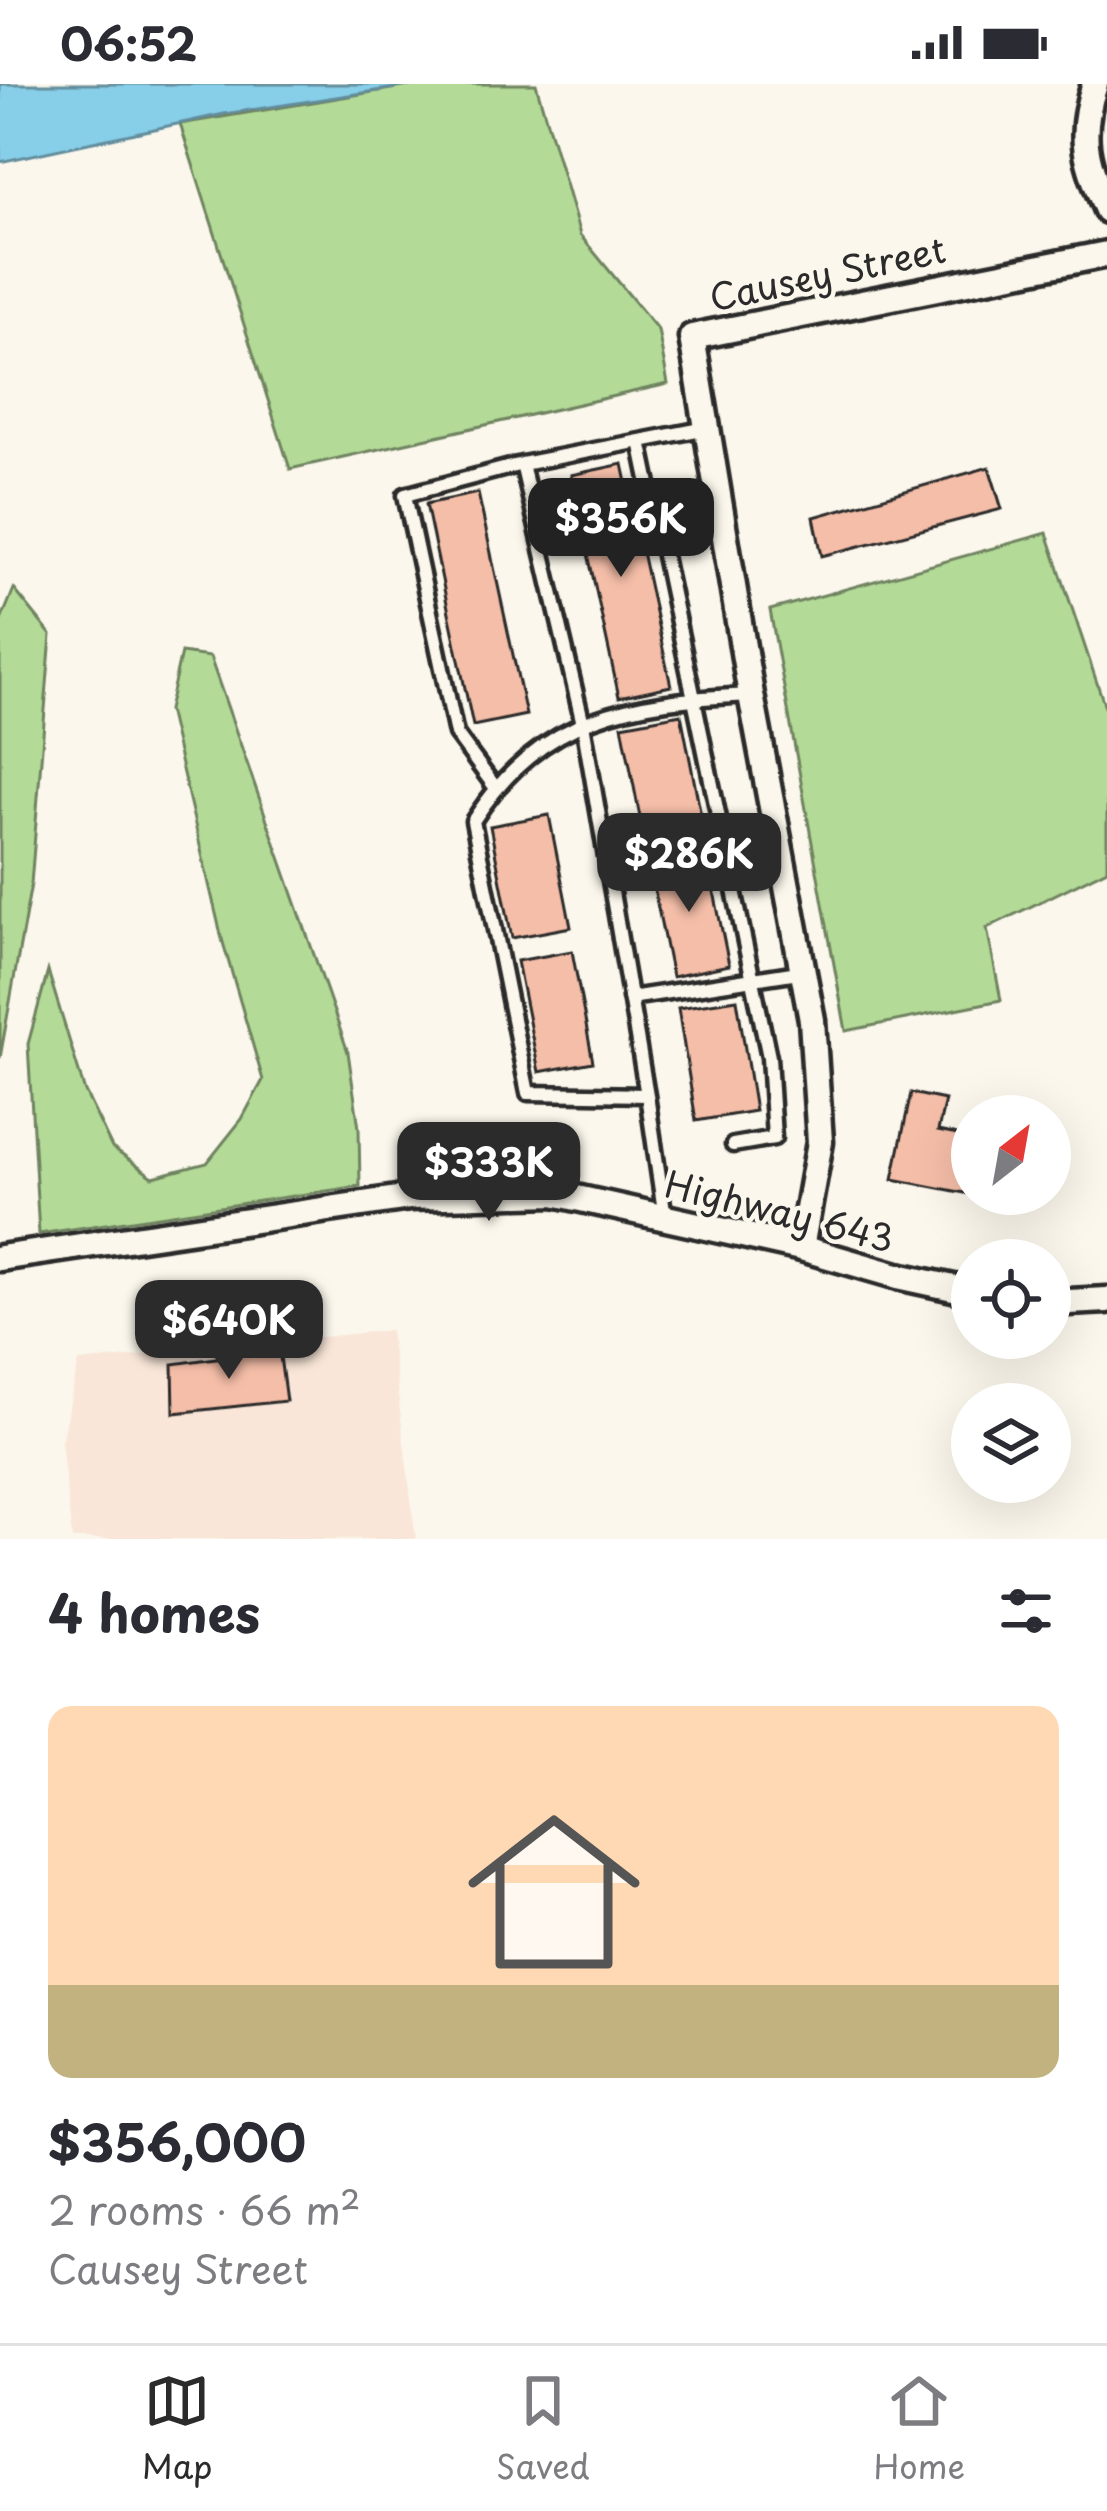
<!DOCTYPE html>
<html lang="en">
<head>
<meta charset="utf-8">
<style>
  body { margin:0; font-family:"Playpen Sans",sans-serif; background:#f7f7f7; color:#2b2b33; height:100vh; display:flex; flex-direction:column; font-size:45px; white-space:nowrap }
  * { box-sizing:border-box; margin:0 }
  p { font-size:39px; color:#7c7c81 }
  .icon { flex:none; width:66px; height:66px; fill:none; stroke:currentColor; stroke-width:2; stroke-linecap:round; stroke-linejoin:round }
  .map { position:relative; height:1455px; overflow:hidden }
  .drawer { display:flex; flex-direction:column; background:#fff; flex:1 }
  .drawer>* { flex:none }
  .needle { width:78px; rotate:31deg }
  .fabs { position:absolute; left:951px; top:1011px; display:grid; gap:24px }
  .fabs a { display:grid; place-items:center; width:120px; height:120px; border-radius:50%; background:#fff; box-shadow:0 12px 48px #0002; font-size:60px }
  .price { position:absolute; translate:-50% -102px; padding:0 27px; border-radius:24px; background:#2b2b2b; color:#fff; font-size:39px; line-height:78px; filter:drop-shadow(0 3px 6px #0008) }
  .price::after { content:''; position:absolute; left:50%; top:72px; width:36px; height:27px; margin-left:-18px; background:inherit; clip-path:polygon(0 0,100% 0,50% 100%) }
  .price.on { background:#222; color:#fff }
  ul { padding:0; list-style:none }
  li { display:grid; align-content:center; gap:24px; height:636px; padding:0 48px }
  li span { display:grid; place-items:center; height:372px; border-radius:24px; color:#555 }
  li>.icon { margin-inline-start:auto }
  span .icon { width:216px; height:216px; fill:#fffc; stroke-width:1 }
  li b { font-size:51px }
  h2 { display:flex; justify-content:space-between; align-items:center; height:144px; padding:0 48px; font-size:51px }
  .status { display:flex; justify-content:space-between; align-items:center; height:84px; padding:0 60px; background:#fff; direction:ltr }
  .status svg { height:33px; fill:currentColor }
  .menu { display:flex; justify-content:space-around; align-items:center; height:168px; border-top:3px solid #e1e1e2; background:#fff; font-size:33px; color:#7c7c81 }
  .menu a { display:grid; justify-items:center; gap:6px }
  .menu .on { color:#2b2b2b }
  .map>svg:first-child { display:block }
</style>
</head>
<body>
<div class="status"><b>06:52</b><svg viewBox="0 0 49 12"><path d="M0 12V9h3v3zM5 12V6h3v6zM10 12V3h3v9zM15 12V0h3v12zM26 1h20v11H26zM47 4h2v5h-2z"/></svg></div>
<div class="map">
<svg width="1107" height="1455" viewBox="0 0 1107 1455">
  <rect width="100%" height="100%" fill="#fbf7ec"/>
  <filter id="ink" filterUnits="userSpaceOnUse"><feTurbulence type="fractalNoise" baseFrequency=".00833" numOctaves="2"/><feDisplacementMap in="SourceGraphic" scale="24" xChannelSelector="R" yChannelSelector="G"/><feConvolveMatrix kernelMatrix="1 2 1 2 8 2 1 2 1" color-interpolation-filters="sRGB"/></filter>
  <g filter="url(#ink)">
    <path fill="#f9e6d8" d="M390,1246L416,1455H72L61,1358L79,1278Z"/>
    <path fill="#b3db97" stroke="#6f8361" stroke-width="3" d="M421,0H536L580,151L658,246L668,300L290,385L180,40Z
      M1047,449L1107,629V785L987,844L1001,916L846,947L770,526Z
      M14,505L51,551L31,800L0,974V539Z
      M181,569L210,573L348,968L359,1044L360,1102L39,1150L28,960L48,887L85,1008L112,1064L153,1093L207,1079L242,1035L263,996L222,855L168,626Z"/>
    <path fill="#87cee8" stroke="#628d9c" stroke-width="3" d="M0,0H421L224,30L0,78Z"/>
    <path fill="#f5bea8" stroke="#2b2b2b" stroke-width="3" d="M623,380L671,602L619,613L571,391Z
      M989,383L1002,425L822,472L814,433Z
      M478,409L526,631L473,642L426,420Z
      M681,630L703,742L644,754L622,641Z
      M549,731L571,843L512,854L490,742Z
      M706,768L729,881L672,893L649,780Z
      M572,867L593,978L539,988L517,877Z
      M737,915L755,1027L696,1037L678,924Z
      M911,1009L945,1016L938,1047L972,1054V1110L975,1111L893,1095Z
      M279,1265L286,1317L174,1329L173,1280Z"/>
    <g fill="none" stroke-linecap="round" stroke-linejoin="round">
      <g stroke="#2b2b2b" stroke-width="21">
        <path id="service" d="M640,357L769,973L774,1054L733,1061
          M522,380L583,640L647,1011
          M495,703L456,650L405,411L522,380L707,344
          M630,914L805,887
          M665,1134L647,1011L528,1009L473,737C542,630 631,617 750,611"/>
      </g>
      <g stroke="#2b2b2b" stroke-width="33">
        <path id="minor" d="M1095,0C1077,52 1086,77 1107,126
          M801,1164L820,1058L812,936L751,611L692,253L1107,170
          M0,1174L410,1113L554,1109L801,1164L898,1192L972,1208
          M1050,1219L1107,1216"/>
      </g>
      <use href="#service" stroke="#fbf7ec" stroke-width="12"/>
      <use href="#minor" stroke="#fbf7ec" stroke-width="24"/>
    </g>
  </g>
  <g text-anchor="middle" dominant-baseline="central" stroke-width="9" stroke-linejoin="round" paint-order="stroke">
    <g font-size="36" fill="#2b2b2b" stroke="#fbf7ec">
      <text transform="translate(827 188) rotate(-12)">Causey Street</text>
      <text transform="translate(780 1126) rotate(14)">Highway 643</text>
    </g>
  </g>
</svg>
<div class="fabs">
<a><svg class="needle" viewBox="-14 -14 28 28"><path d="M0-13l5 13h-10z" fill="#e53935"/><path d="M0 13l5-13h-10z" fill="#7c7c81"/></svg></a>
<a><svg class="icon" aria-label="locate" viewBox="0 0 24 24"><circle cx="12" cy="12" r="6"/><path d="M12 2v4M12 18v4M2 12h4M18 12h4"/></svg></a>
<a><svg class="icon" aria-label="layers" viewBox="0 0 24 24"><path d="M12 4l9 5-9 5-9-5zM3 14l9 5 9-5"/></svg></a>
</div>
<b class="price on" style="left:621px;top:496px">$356K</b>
<b class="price" style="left:689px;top:831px">$286K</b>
<b class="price" style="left:489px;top:1140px">$333K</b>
<b class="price" style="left:229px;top:1298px">$640K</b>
</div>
<section class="drawer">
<h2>4 homes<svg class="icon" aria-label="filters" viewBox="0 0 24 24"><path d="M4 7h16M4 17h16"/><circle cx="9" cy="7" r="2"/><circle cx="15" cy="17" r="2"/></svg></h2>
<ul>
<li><span style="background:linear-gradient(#ffd9b3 75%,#c2b280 0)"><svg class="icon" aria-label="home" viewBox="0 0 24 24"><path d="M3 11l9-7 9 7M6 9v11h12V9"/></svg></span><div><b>$356,000</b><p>2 rooms · 66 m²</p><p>Causey Street</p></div></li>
</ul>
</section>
<nav class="menu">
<a class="on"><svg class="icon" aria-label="map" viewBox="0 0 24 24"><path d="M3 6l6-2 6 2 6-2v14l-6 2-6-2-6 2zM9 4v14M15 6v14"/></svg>Map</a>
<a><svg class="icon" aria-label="saved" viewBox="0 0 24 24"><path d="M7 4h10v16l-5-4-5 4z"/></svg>Saved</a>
<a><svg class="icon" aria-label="home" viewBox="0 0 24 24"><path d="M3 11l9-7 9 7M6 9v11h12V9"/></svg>Home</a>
</nav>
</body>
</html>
